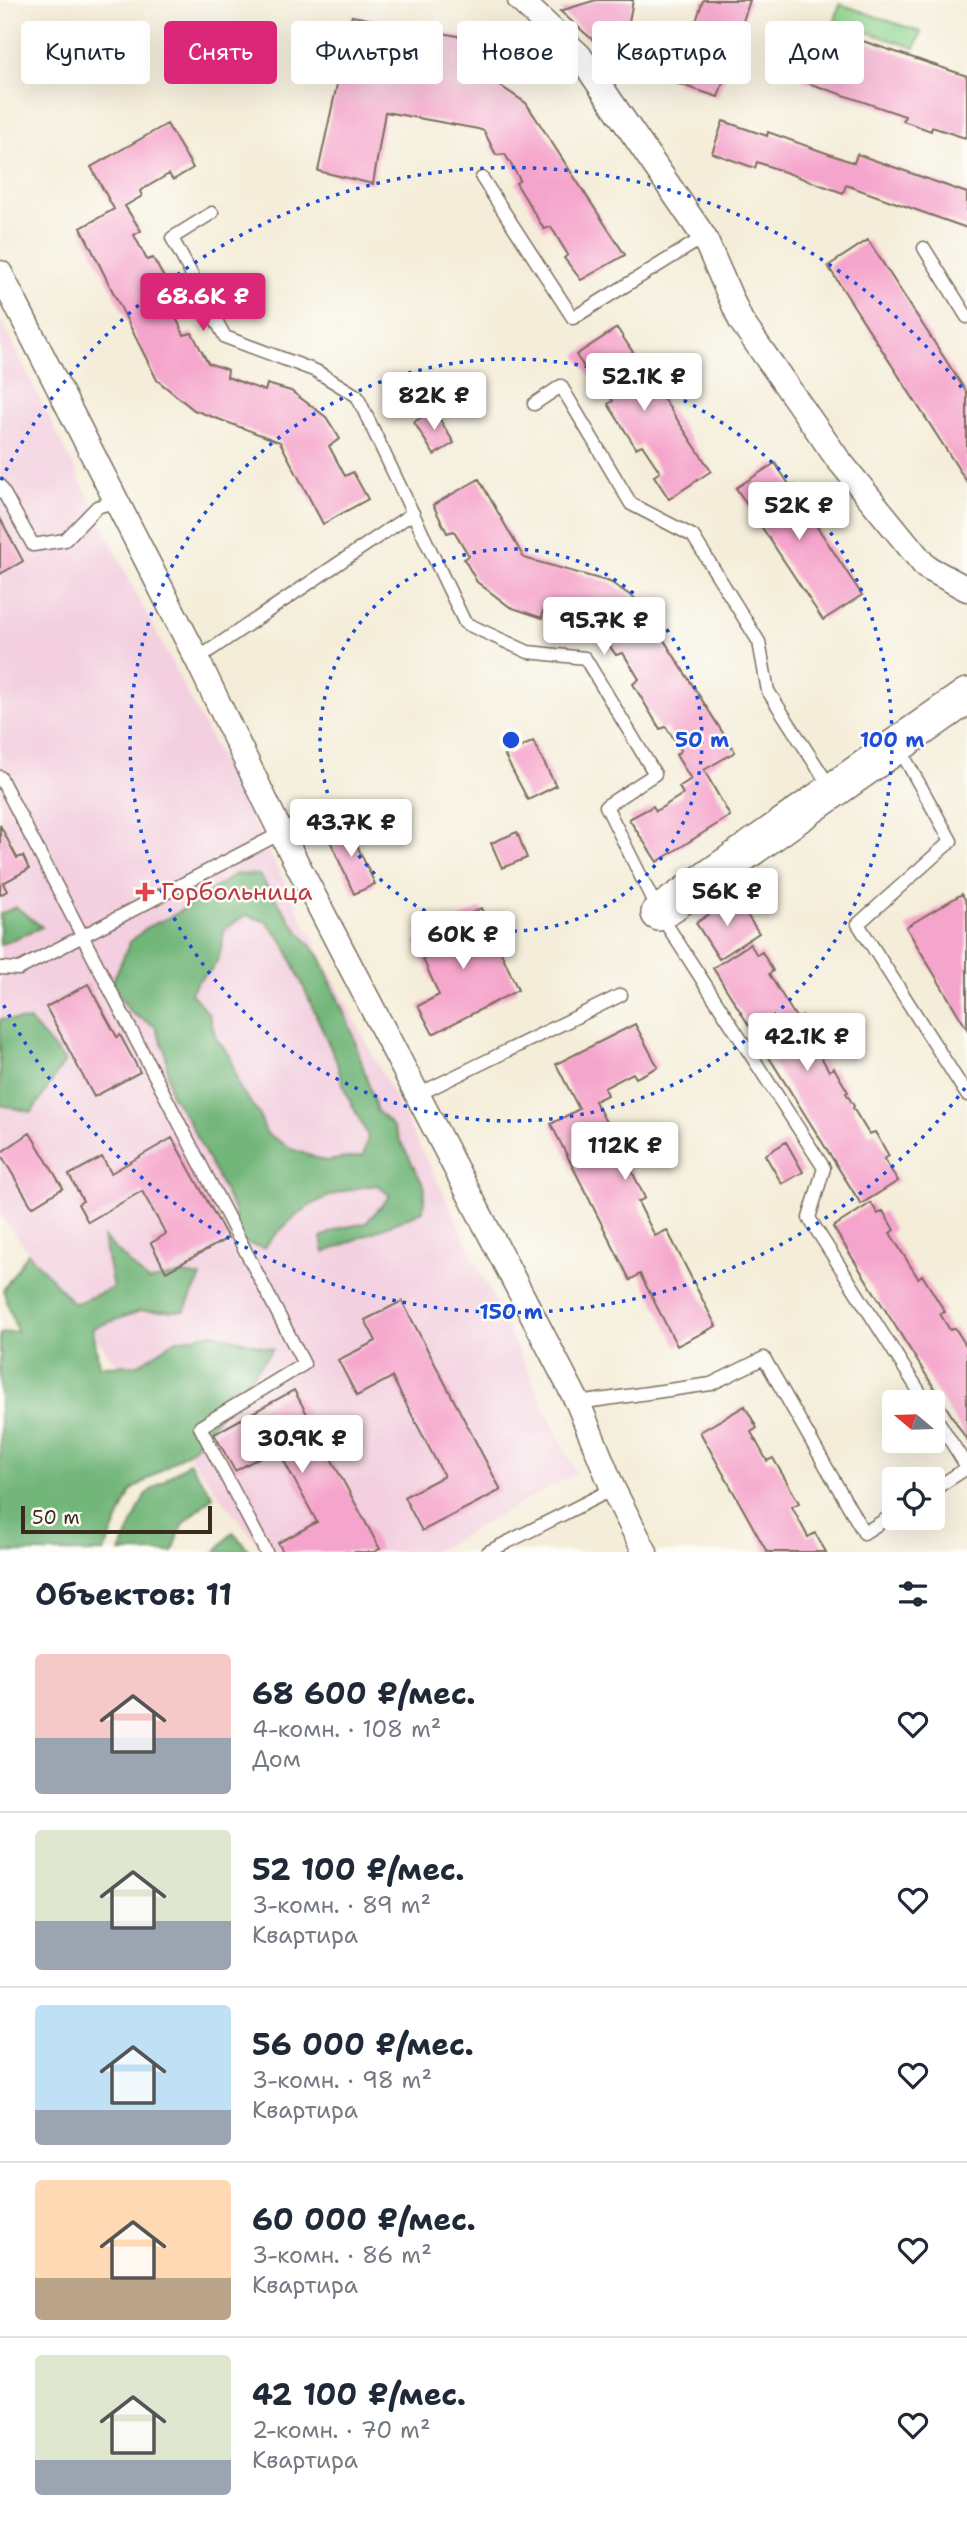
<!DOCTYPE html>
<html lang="ru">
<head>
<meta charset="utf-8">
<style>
  body { margin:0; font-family:"Shantell Sans",sans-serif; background:#f2f2f3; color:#1f2937; height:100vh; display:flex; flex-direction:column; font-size:26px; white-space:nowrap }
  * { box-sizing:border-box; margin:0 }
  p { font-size:23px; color:#747a83 }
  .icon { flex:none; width:38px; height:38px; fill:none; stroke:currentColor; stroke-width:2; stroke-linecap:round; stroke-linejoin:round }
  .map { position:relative; height:1552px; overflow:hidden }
  .side { display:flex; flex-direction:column; background:#fff; flex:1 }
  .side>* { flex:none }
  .hud { position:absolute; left:21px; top:21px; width:926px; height:63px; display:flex; gap:14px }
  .needle { width:46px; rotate:289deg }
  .controls { position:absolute; left:882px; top:1390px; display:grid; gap:14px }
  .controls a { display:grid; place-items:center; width:63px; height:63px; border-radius:7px; background:#fff; box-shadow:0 7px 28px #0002; font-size:35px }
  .scale { position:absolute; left:21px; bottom:18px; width:191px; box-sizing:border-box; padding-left:7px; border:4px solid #3b2a1e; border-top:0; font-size:19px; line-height:24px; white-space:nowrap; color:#3b2a1e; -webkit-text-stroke:5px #fdfcf7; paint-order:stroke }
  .price { position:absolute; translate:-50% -60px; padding:0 16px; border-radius:7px; background:#fff; color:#222; font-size:23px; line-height:46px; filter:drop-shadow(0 2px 4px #0008) }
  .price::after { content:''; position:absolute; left:50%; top:42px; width:21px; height:16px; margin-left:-10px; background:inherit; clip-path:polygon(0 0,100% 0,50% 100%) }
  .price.current { background:#db2777; color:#fff }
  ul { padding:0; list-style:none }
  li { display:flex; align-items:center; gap:21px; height:175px; padding:0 35px }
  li+li { border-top:2px solid #e0e1e3 }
  li span { display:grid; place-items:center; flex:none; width:196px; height:140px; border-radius:7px; color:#555 }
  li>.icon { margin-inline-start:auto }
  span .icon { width:84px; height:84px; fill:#fffc; stroke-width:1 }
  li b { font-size:30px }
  h2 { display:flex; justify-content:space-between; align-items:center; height:84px; padding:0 35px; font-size:30px }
  .pill { padding:0 24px; border-radius:7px; background:#fff; box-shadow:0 7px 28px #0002; font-size:24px; line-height:63px }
  .pill.current { background:#db2777; color:#fff }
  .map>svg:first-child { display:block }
</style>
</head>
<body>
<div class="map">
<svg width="967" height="1552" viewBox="0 0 967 1552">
  <rect width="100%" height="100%" fill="#fdfcf7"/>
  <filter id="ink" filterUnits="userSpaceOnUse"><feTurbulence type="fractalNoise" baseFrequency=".0143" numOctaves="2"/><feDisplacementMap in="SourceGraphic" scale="14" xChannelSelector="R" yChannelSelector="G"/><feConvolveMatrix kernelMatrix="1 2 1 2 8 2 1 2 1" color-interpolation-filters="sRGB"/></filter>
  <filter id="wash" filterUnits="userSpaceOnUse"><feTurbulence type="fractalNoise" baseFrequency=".00686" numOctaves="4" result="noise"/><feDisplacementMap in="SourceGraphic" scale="28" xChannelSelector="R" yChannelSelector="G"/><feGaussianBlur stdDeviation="1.57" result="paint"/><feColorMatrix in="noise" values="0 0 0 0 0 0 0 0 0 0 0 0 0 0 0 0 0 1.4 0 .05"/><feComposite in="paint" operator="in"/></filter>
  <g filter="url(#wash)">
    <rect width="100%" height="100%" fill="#f4edd9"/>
    <path fill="#f3cfdf" d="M0,318L139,599L440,1186L576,1473L433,1552H264L0,1215Z"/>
    <path fill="#8ed48e" stroke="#647f56" stroke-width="2" d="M840,4L921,32L915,48L835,21Z"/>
    <path fill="#72b679" stroke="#56704c" stroke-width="2" fill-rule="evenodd" d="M236,874L259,875L296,928L320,957L351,1029L377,1111L392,1125L425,1188L423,1211L324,1253L321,1237L341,1228L366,1223L390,1196L378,1185C322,1191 300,1208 263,1248L239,1241L234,1210L188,1120L170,1093L165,1050L155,1026L131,1013L111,985L130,942L147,927L174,915ZM246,915L267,922L284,943L336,1060L345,1091L368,1136L363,1156L325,1161L294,1150L266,1133L259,1114L239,1087L230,1056L216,1038L209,1014L191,993C199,978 198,981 209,972C221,962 222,943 224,930Z
      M16,907L42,927L0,945V914Z
      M0,1019L30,1021L65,1061L32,1112L0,1105Z
      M103,1237L148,1281L183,1274L201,1277L184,1311H140L93,1328L99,1366L137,1365L177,1340L213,1333L273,1349L193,1448L131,1491L104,1552H0V1334L17,1331L3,1290L28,1253L74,1304L113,1288Z
      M189,1462L213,1496L182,1525L173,1552H120L145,1495Z
      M233,1532L250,1552H215Z"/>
    <g id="blocks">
      <path fill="#f5a4cb" d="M596,0H633L621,65L560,11Z
        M703,0H750L718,97L676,83Z
        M352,16L500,44L490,79L526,103L625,255L581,280L564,258L568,255L551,227L544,229L516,183L520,180L505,154L496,155L484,131L478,129L385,112L373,184L318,171Z
        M821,27L967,76V131L965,138L932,127L931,131L903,121L905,116L802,81Z
        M723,121L767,136L768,132L854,163L857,154L967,193V228L846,185L843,193L757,162L755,168L712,153Z
        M167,124L193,168L173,180L169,174L140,191L142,196L125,206L141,231L134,235L147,260L153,258L180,306L173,311L184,335L192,333L208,363L228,370L227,377L265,391L267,384L291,391L326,417L340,439L329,446L345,476L353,472L368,499L323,524L280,442L194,410L157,380L81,228L114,209L91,167Z
        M868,240L967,393V482L828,266Z
        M617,328L711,471L669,499L654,476L660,472L642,445L636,448L608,404L613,401L595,373L590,376L576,355Z
        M434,410L454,443L434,455L414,422Z
        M775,463L862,595L823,620L736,488Z
        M479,479L524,558L610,582L639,601L735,752L704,770L730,816L657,862L629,819L653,806L656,811L683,794L679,787L691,779L676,755L681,750L666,727L660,729L633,684L639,679L623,653L616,655L599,631L572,624V618L543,611L542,618L510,607L477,582L464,559L469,556L454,531L447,533L433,505Z
        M0,518L23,561L0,574Z
        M533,741L556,786L528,800L505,756Z
        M347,824L375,884L354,894L327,834Z
        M0,825L17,858L23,856L29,869L3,883L7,891L0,895Z
        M517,832L527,858L502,868L491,843Z
        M962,894L967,903V1029L906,927Z
        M735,897L759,933L719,959L696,923Z
        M481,908L518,990L433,1034L418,1006L439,995L415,941Z
        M750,944L757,955L762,952L773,971L769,974L797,1019L802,1016L824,1052L820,1055L829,1071L834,1068L848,1092L846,1093L854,1106L853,1108L869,1134L875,1132L889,1156L884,1159L898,1181L861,1204L713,968Z
        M88,984L117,1037L120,1035L140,1072L94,1097L46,1007Z
        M635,1024L658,1067L636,1078L633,1073L604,1088L607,1095L595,1101L608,1126L602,1129L616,1157L623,1153L645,1198L638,1202L655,1236L667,1230L716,1326L677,1346L640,1274L630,1280L551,1124L579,1109L556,1064Z
        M30,1133L63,1188L32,1207L0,1153Z
        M172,1138L228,1238L166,1272L151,1243L166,1234L142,1191L88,1222L78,1204L83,1201L69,1175L102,1157L111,1173Z
        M786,1142L803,1172L782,1184L765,1155Z
        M871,1203L878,1214L883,1211L894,1230L890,1233L918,1278L922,1275L945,1312L940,1314L950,1330L955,1328L967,1347V1440L833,1227Z
        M402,1301L501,1490L422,1531L404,1497L444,1476L392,1377L357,1396L338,1360L376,1341L365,1320Z
        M294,1390L380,1549L374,1552H283L278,1543L317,1522L277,1448L235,1471L214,1434Z
        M745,1406L757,1428L751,1432L767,1461L773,1458L799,1503L792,1507L808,1537L815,1533L826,1552H767L700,1432Z"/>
    </g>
  </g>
  <g filter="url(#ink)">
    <use href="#blocks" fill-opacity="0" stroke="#7c6e5f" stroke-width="2"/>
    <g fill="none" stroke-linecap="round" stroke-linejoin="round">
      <g stroke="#7c6e5f" stroke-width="15">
        <path id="lane" d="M482,178L573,318L704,237
          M212,213L172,238L225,337L316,371L357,396L465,623L528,652L585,658L655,774L606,806L659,913L824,1168L809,1218L926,1402
          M924,248L967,317
          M534,404L561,386L631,504L693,536L759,642L768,691L832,790
          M0,486L33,545L65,540L97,507L116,501
          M197,659L413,513
          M898,746L951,841L858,924L967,1095
          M0,777L304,1364L200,1427L266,1552
          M0,968L19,969L281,833
          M417,1095L621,995
          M578,1403L711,1384L764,1358L864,1533L894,1514
          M933,1413L967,1467
          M933,1490L967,1468
          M488,1552L613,1489"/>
      </g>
      <g stroke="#7c6e5f" stroke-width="27">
        <path id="street" d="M520,0L579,55L704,237L741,321L837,458L926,567L967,589
          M0,273L197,659L281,833L578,1403L613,1489L645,1552"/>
      </g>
      <g stroke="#7c6e5f" stroke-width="38">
        <path id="secondary" d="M659,913L967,696"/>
      </g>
      <use href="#lane" stroke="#fff" stroke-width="12"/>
      <use href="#street" stroke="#fff" stroke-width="24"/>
      <use href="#secondary" stroke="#fff" stroke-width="35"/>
    </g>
  </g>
  <g fill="none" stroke="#1d4ed8" stroke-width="3.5" stroke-dasharray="3.5 7">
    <circle cx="511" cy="740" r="191"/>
    <circle cx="511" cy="740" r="381"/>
    <path d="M965 1088A572 572 0 0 1 1 1000M1 480A572 572 0 0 1 965 392"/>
  </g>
  <path fill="#e0444e" stroke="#fdfcf7" stroke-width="2.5" d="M141.5 881.5h7v7h7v7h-7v7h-7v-7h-7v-7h7z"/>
  <g text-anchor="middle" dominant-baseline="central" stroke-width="5" stroke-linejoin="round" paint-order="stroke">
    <g font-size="24" fill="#be3a42" stroke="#fdfcf7" text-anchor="start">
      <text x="161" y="892">Горбольница</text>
    </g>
  </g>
  <circle cx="511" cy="740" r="10" fill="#1d4ed8" stroke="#fdfcf7" stroke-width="3.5"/>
  <g font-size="21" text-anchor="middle" font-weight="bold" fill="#1d4ed8" stroke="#fdfcf7" stroke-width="5" stroke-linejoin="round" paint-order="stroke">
    <text x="702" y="747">50 m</text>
    <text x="892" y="747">100 m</text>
    <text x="511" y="1319">150 m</text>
  </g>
</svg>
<div class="controls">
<a><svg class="needle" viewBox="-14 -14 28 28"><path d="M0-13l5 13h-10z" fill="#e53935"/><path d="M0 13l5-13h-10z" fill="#747a83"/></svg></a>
<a><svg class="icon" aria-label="locate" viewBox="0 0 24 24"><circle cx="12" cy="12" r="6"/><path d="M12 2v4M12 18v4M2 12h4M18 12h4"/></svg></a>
</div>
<div class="scale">50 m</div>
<b class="price current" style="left:203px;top:333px">68.6K ₽</b>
<b class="price" style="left:644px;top:413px">52.1K ₽</b>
<b class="price" style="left:434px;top:432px">82K ₽</b>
<b class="price" style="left:799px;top:542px">52K ₽</b>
<b class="price" style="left:604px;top:657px">95.7K ₽</b>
<b class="price" style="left:351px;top:859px">43.7K ₽</b>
<b class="price" style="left:727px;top:928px">56K ₽</b>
<b class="price" style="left:463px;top:971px">60K ₽</b>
<b class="price" style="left:807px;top:1073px">42.1K ₽</b>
<b class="price" style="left:625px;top:1182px">112K ₽</b>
<b class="price" style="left:302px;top:1475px">30.9K ₽</b>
<div class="hud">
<a class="pill">Купить</a>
<a class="pill current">Снять</a>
<a class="pill">Фильтры</a>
<a class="pill">Новое</a>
<a class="pill">Квартира</a>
<a class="pill">Дом</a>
</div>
</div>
<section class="side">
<h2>Объектов: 11<svg class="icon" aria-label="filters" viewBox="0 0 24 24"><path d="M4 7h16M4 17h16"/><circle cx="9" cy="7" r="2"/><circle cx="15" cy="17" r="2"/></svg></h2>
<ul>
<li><span style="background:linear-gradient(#f6c9c9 60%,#9aa5b1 0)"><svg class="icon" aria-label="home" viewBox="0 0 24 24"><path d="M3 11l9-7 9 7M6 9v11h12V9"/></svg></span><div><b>68 600 ₽/мес.</b><p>4-комн. · 108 m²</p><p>Дом</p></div><svg class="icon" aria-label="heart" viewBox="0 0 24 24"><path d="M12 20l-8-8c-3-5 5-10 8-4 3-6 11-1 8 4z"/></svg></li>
<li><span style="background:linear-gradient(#dfe7d0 65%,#9aa5b1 0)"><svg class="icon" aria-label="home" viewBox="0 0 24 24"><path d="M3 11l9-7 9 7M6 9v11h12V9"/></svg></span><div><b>52 100 ₽/мес.</b><p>3-комн. · 89 m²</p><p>Квартира</p></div><svg class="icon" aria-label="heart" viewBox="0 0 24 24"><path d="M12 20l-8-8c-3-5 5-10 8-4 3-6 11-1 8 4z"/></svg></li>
<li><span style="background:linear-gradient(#bfe0f5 75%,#9aa5b1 0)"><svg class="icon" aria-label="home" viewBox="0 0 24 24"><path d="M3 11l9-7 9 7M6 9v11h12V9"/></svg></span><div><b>56 000 ₽/мес.</b><p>3-комн. · 98 m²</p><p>Квартира</p></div><svg class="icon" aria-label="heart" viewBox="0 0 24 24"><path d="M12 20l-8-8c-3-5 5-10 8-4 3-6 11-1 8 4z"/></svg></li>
<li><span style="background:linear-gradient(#ffd9b3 70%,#b9a48a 0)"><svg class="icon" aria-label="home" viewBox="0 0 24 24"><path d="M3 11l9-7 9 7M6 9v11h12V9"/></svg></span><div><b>60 000 ₽/мес.</b><p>3-комн. · 86 m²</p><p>Квартира</p></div><svg class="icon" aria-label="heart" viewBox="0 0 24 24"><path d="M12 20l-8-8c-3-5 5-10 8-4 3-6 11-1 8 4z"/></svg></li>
<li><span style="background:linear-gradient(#dfe7d0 75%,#9aa5b1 0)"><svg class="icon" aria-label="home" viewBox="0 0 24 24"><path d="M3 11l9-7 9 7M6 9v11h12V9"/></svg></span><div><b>42 100 ₽/мес.</b><p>2-комн. · 70 m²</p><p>Квартира</p></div><svg class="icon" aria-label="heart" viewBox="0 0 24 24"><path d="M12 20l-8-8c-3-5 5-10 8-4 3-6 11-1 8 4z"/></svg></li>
</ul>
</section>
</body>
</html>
